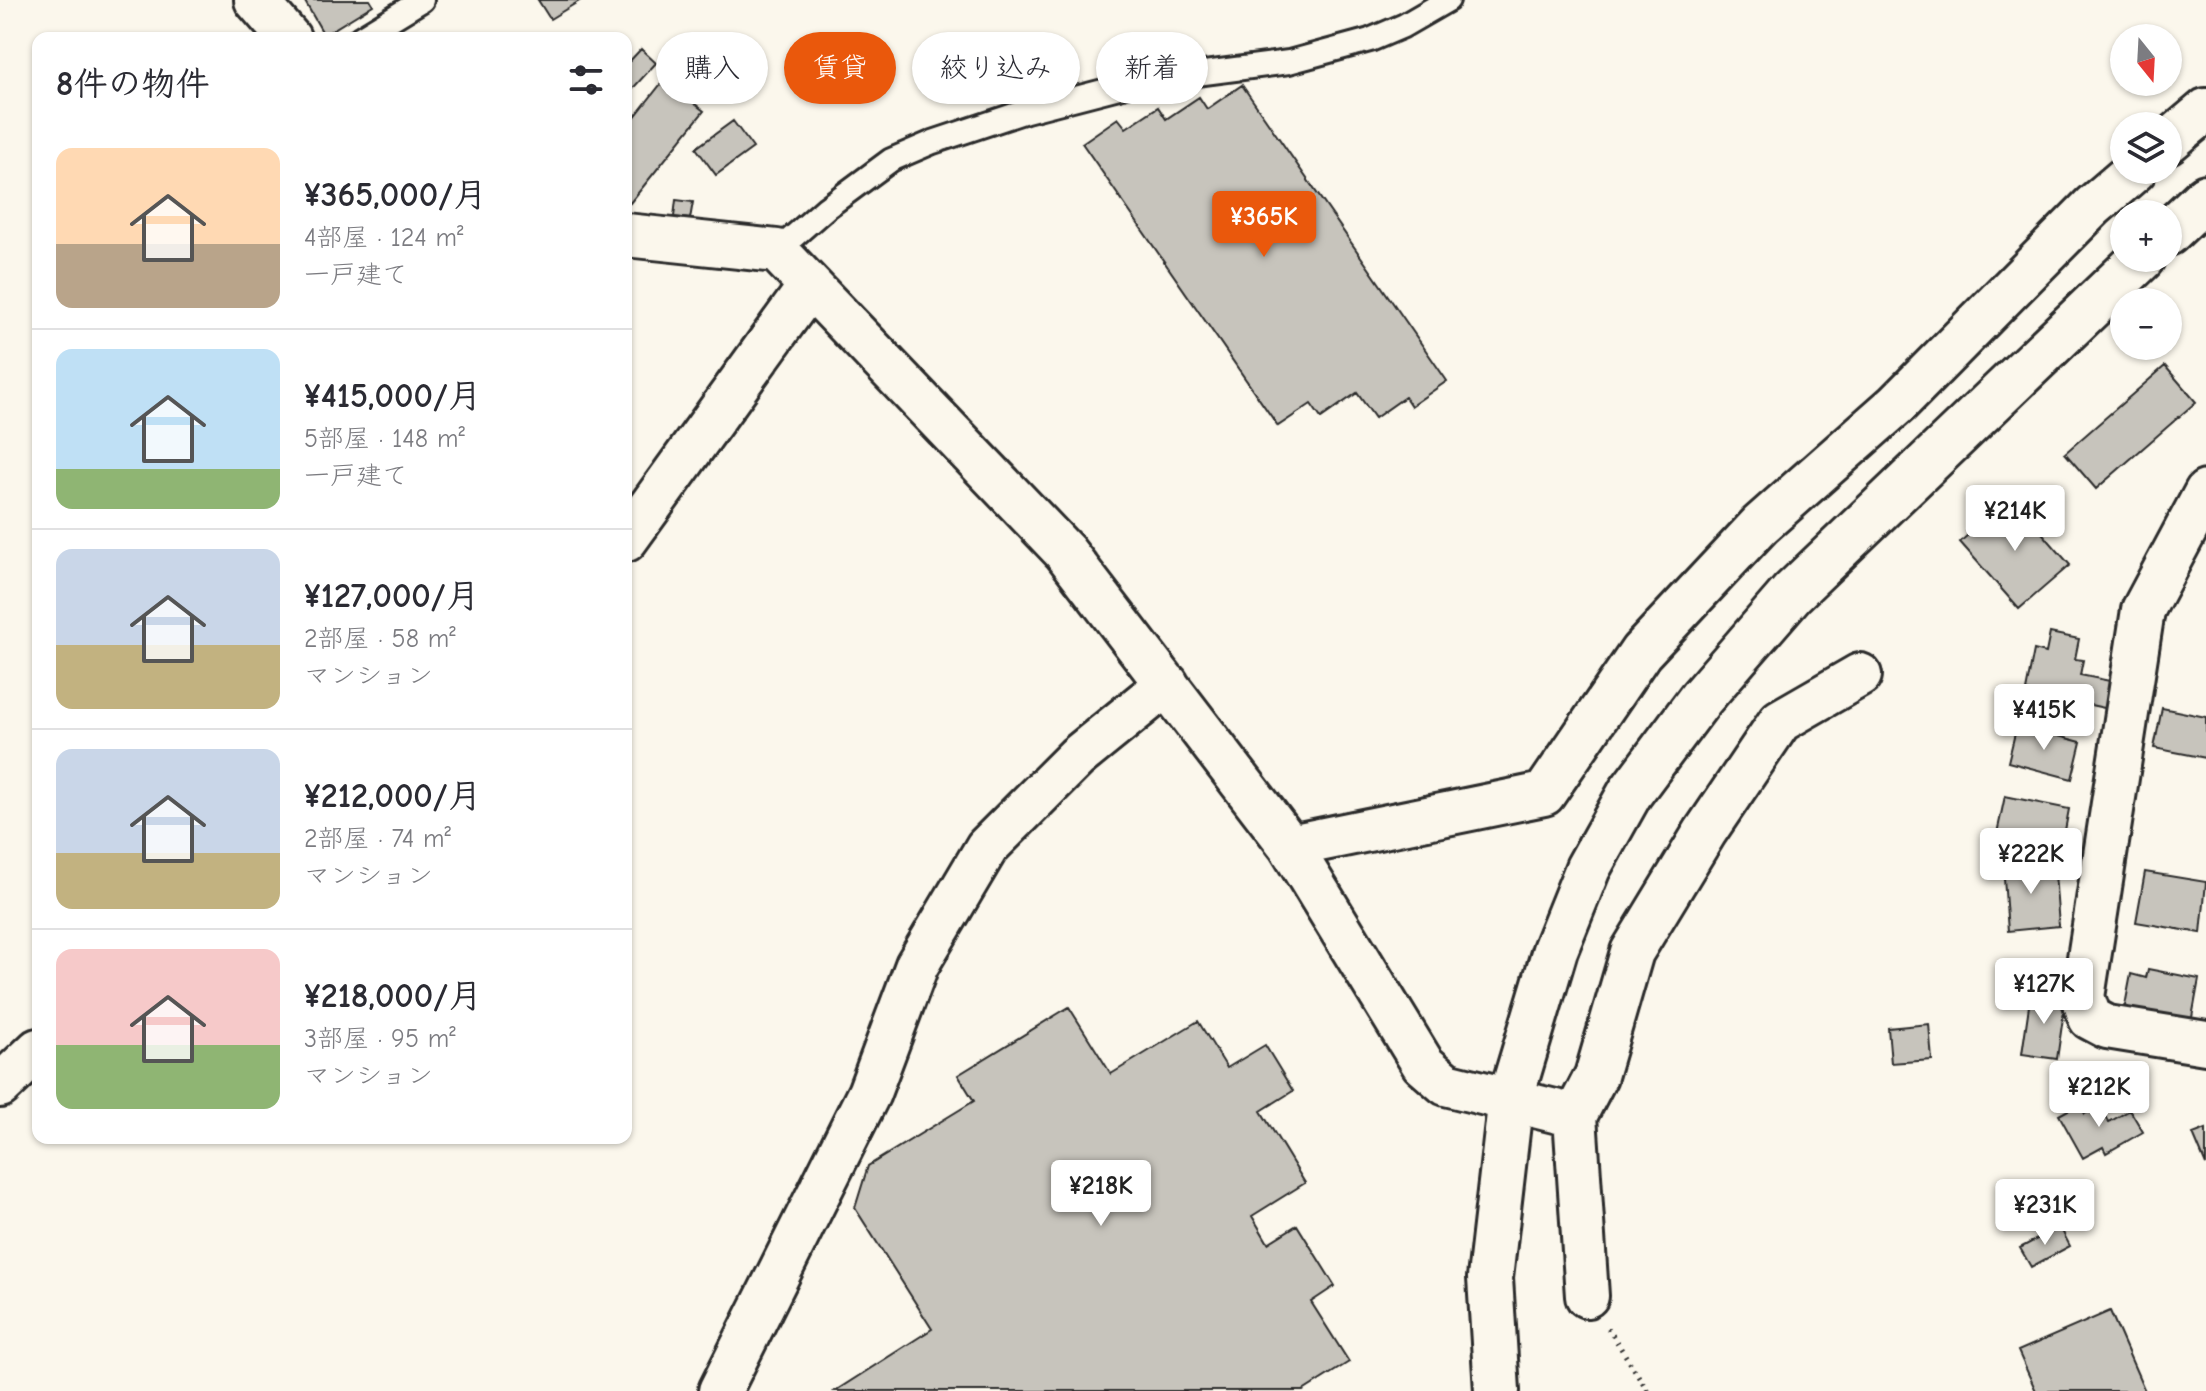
<!DOCTYPE html>
<html lang="ja">
<head>
<meta charset="utf-8">
<style>
  body { margin:0; font-family:"Comic Neue","Klee One",sans-serif; background:#f7f7f7; color:#2b2b33; height:100vh; display:flex; flex-direction:column; font-size:30px; white-space:nowrap }
  * { box-sizing:border-box; margin:0 }
  p { font-size:26px; color:#7c7c81 }
  .icon { flex:none; width:44px; height:44px; fill:none; stroke:currentColor; stroke-width:2; stroke-linecap:round; stroke-linejoin:round }
  .map { position:relative; flex:1; overflow:hidden }
  .details { position:absolute; left:32px; top:32px; width:600px; height:1112px; display:flex; flex-direction:column; background:#fff; border-radius:16px; box-shadow:0 2px 6px #0004 }
  .details>* { flex:none }
  .banner { position:absolute; left:656px; top:32px; width:760px; height:72px; display:flex; gap:16px }
  .needle { width:52px; rotate:162deg }
  .buttons { position:absolute; left:2110px; top:24px; display:grid; gap:16px }
  .buttons a { display:grid; place-items:center; width:72px; height:72px; border-radius:50%; background:#fff; box-shadow:0 2px 6px #0004; font-size:40px }
  .price { position:absolute; translate:-50% -68px; padding:0 18px; border-radius:8px; background:#fff; color:#222; font-size:26px; line-height:52px; filter:drop-shadow(0 2px 4px #0008) }
  .price::after { content:''; position:absolute; left:50%; top:48px; width:24px; height:18px; margin-left:-12px; background:inherit; clip-path:polygon(0 0,100% 0,50% 100%) }
  .price.active { background:#ea580c; color:#fff }
  ul { padding:0; list-style:none }
  li { display:flex; align-items:center; gap:24px; height:200px; padding:0 24px }
  li+li { border-top:2px solid #e1e1e2 }
  li span { display:grid; place-items:center; flex:none; width:224px; height:160px; border-radius:16px; color:#555 }
  li>.icon { margin-inline-start:auto }
  span .icon { width:96px; height:96px; fill:#fffc; stroke-width:1 }
  li b { font-size:34px }
  h2 { display:flex; justify-content:space-between; align-items:center; height:96px; padding:0 24px; font-size:34px }
  .chip { padding:0 28px; border-radius:36px; background:#fff; box-shadow:0 2px 6px #0004; font-size:28px; line-height:72px }
  .chip.active { background:#ea580c; color:#fff }
  .map>svg:first-child { display:block }
</style>
</head>
<body>
<div class="map">
<svg width="2206" height="1391" viewBox="0 0 2206 1391">
  <rect width="100%" height="100%" fill="#fbf7ec"/>
  <filter id="ink" filterUnits="userSpaceOnUse"><feTurbulence type="fractalNoise" baseFrequency=".0125" numOctaves="2"/><feDisplacementMap in="SourceGraphic" scale="16" xChannelSelector="R" yChannelSelector="G"/><feConvolveMatrix kernelMatrix="1 2 1 2 8 2 1 2 1" color-interpolation-filters="sRGB"/></filter>
  <g filter="url(#ink)">
    <path fill="#c7c4bc" stroke="#2b2b2b" stroke-width="2" d="M304,0H370L373,5L324,35Z
      M538,0H581L550,19Z
      M641,49L656,63L626,96V65Z
      M664,80L704,111L630,203L626,200V128Z
      M1242,85L1447,381L1411,406L1405,397L1375,418L1357,393L1321,418L1311,404L1278,426L1082,143L1118,118L1126,128L1158,107L1166,119L1199,97L1207,109Z
      M733,121L753,148L716,175L696,148Z
      M676,200L693,202L690,219L674,217Z
      M2165,366L2196,402L2096,489L2065,453Z
      M2011,497L2070,565L2019,609L1960,542Z
      M2050,633L2079,639L2075,659L2083,660L2080,675L2115,682L2109,709L2026,691L2034,650L2046,653Z
      M2162,708L2206,717V758L2154,748Z
      M2017,725L2081,742L2072,779L2008,762Z
      M2005,796L2069,809L2061,852L1996,838Z
      M2054,860L2059,926L2008,931L2003,865Z
      M2145,872L2206,882L2201,933L2136,922Z
      M2148,969L2199,979L2191,1023L2124,1011L2131,974L2146,978Z
      M2031,992L2066,997L2057,1059L2022,1054Z
      M1069,1007L1111,1074L1198,1021L1227,1068L1265,1045L1293,1091L1261,1111L1305,1183L1252,1216L1268,1243L1297,1225L1335,1286L1311,1302L1349,1362L1303,1391H835L932,1329L855,1208L868,1166L974,1101L958,1075Z
      M1929,1024L1932,1060L1891,1063L1888,1028Z
      M2079,1104L2085,1114L2100,1105L2109,1122L2130,1110L2143,1132L2106,1153L2103,1147L2083,1158L2059,1115Z
      M2206,1129V1165L2193,1134Z
      M2060,1227L2070,1246L2031,1267L2020,1248Z
      M2110,1311L2145,1391H2036L2018,1351Z"/>
    <g fill="none" stroke-linecap="round" stroke-linejoin="round">
      <g stroke="#2b2b2b" stroke-width="28">
        <path id="lane" d="M360,38L422,0
          M777,251L826,208L891,160L933,142L1026,111L1142,81L1289,62L1370,40L1403,26L1448,0"/>
      </g>
      <g stroke="#2b2b2b" stroke-width="48">
        <path id="street" d="M256,0L289,38
          M2168,142L2206,110
          M626,235L777,251L1065,552L1290,846L1423,1064L1446,1084L1575,1116
          M2206,492L2143,610L2083,997L2090,1018L2107,1027L2206,1043
          M626,540L809,287
          M1290,846L1544,794L1641,652L1760,525L1897,404L2093,206L2135,170
          M0,1086L38,1050
          M1587,1296L1575,1116L1596,1076L1632,952L1705,832L1780,721L1860,675
          M720,1391L869,1093L917,965L987,847L1077,757L1167,684"/>
      </g>
      <g stroke="#2b2b2b" stroke-width="50">
        <path id="secondary" d="M2168,233L2206,197
          M1497,1391L1490,1278L1511,1097L1555,950L1588,868L1630,793L1701,698L1792,593L2142,258"/>
      </g>
      <path stroke="#2b2b2b" stroke-width="5" stroke-dasharray="2 6" stroke-linecap="butt" d="M1608,1328L1648,1391"/>
      <use href="#lane" stroke="#fbf7ec" stroke-width="22"/>
      <use href="#street" stroke="#fbf7ec" stroke-width="42"/>
      <use href="#secondary" stroke="#fbf7ec" stroke-width="44"/>
    </g>
  </g>
</svg>
<div class="buttons">
<a><svg class="needle" viewBox="-14 -14 28 28"><path d="M0-13l5 13h-10z" fill="#e53935"/><path d="M0 13l5-13h-10z" fill="#7c7c81"/></svg></a>
<a><svg class="icon" aria-label="layers" viewBox="0 0 24 24"><path d="M12 4l9 5-9 5-9-5zM3 14l9 5 9-5"/></svg></a>
<a>+</a>
<a>−</a>
</div>
<b class="price active" style="left:1264px;top:259px">¥365K</b>
<b class="price" style="left:2015px;top:553px">¥214K</b>
<b class="price" style="left:2044px;top:752px">¥415K</b>
<b class="price" style="left:2031px;top:896px">¥222K</b>
<b class="price" style="left:2044px;top:1026px">¥127K</b>
<b class="price" style="left:2099px;top:1129px">¥212K</b>
<b class="price" style="left:1101px;top:1228px">¥218K</b>
<b class="price" style="left:2045px;top:1247px">¥231K</b>
<div class="banner">
<a class="chip">購入</a>
<a class="chip active">賃貸</a>
<a class="chip">絞り込み</a>
<a class="chip">新着</a>
</div>
<section class="details">
<h2>8件の物件<svg class="icon" aria-label="filters" viewBox="0 0 24 24"><path d="M4 7h16M4 17h16"/><circle cx="9" cy="7" r="2"/><circle cx="15" cy="17" r="2"/></svg></h2>
<ul>
<li><span style="background:linear-gradient(#ffd9b3 60%,#b9a48a 0)"><svg class="icon" aria-label="home" viewBox="0 0 24 24"><path d="M3 11l9-7 9 7M6 9v11h12V9"/></svg></span><div><b>¥365,000/月</b><p>4部屋 · 124 m²</p><p>一戸建て</p></div></li>
<li><span style="background:linear-gradient(#bfe0f5 75%,#8fb573 0)"><svg class="icon" aria-label="home" viewBox="0 0 24 24"><path d="M3 11l9-7 9 7M6 9v11h12V9"/></svg></span><div><b>¥415,000/月</b><p>5部屋 · 148 m²</p><p>一戸建て</p></div></li>
<li><span style="background:linear-gradient(#c9d6e8 60%,#c2b280 0)"><svg class="icon" aria-label="home" viewBox="0 0 24 24"><path d="M3 11l9-7 9 7M6 9v11h12V9"/></svg></span><div><b>¥127,000/月</b><p>2部屋 · 58 m²</p><p>マンション</p></div></li>
<li><span style="background:linear-gradient(#c9d6e8 65%,#c2b280 0)"><svg class="icon" aria-label="home" viewBox="0 0 24 24"><path d="M3 11l9-7 9 7M6 9v11h12V9"/></svg></span><div><b>¥212,000/月</b><p>2部屋 · 74 m²</p><p>マンション</p></div></li>
<li><span style="background:linear-gradient(#f6c9c9 60%,#8fb573 0)"><svg class="icon" aria-label="home" viewBox="0 0 24 24"><path d="M3 11l9-7 9 7M6 9v11h12V9"/></svg></span><div><b>¥218,000/月</b><p>3部屋 · 95 m²</p><p>マンション</p></div></li>
</ul>
</section>
</div>
</body>
</html>
